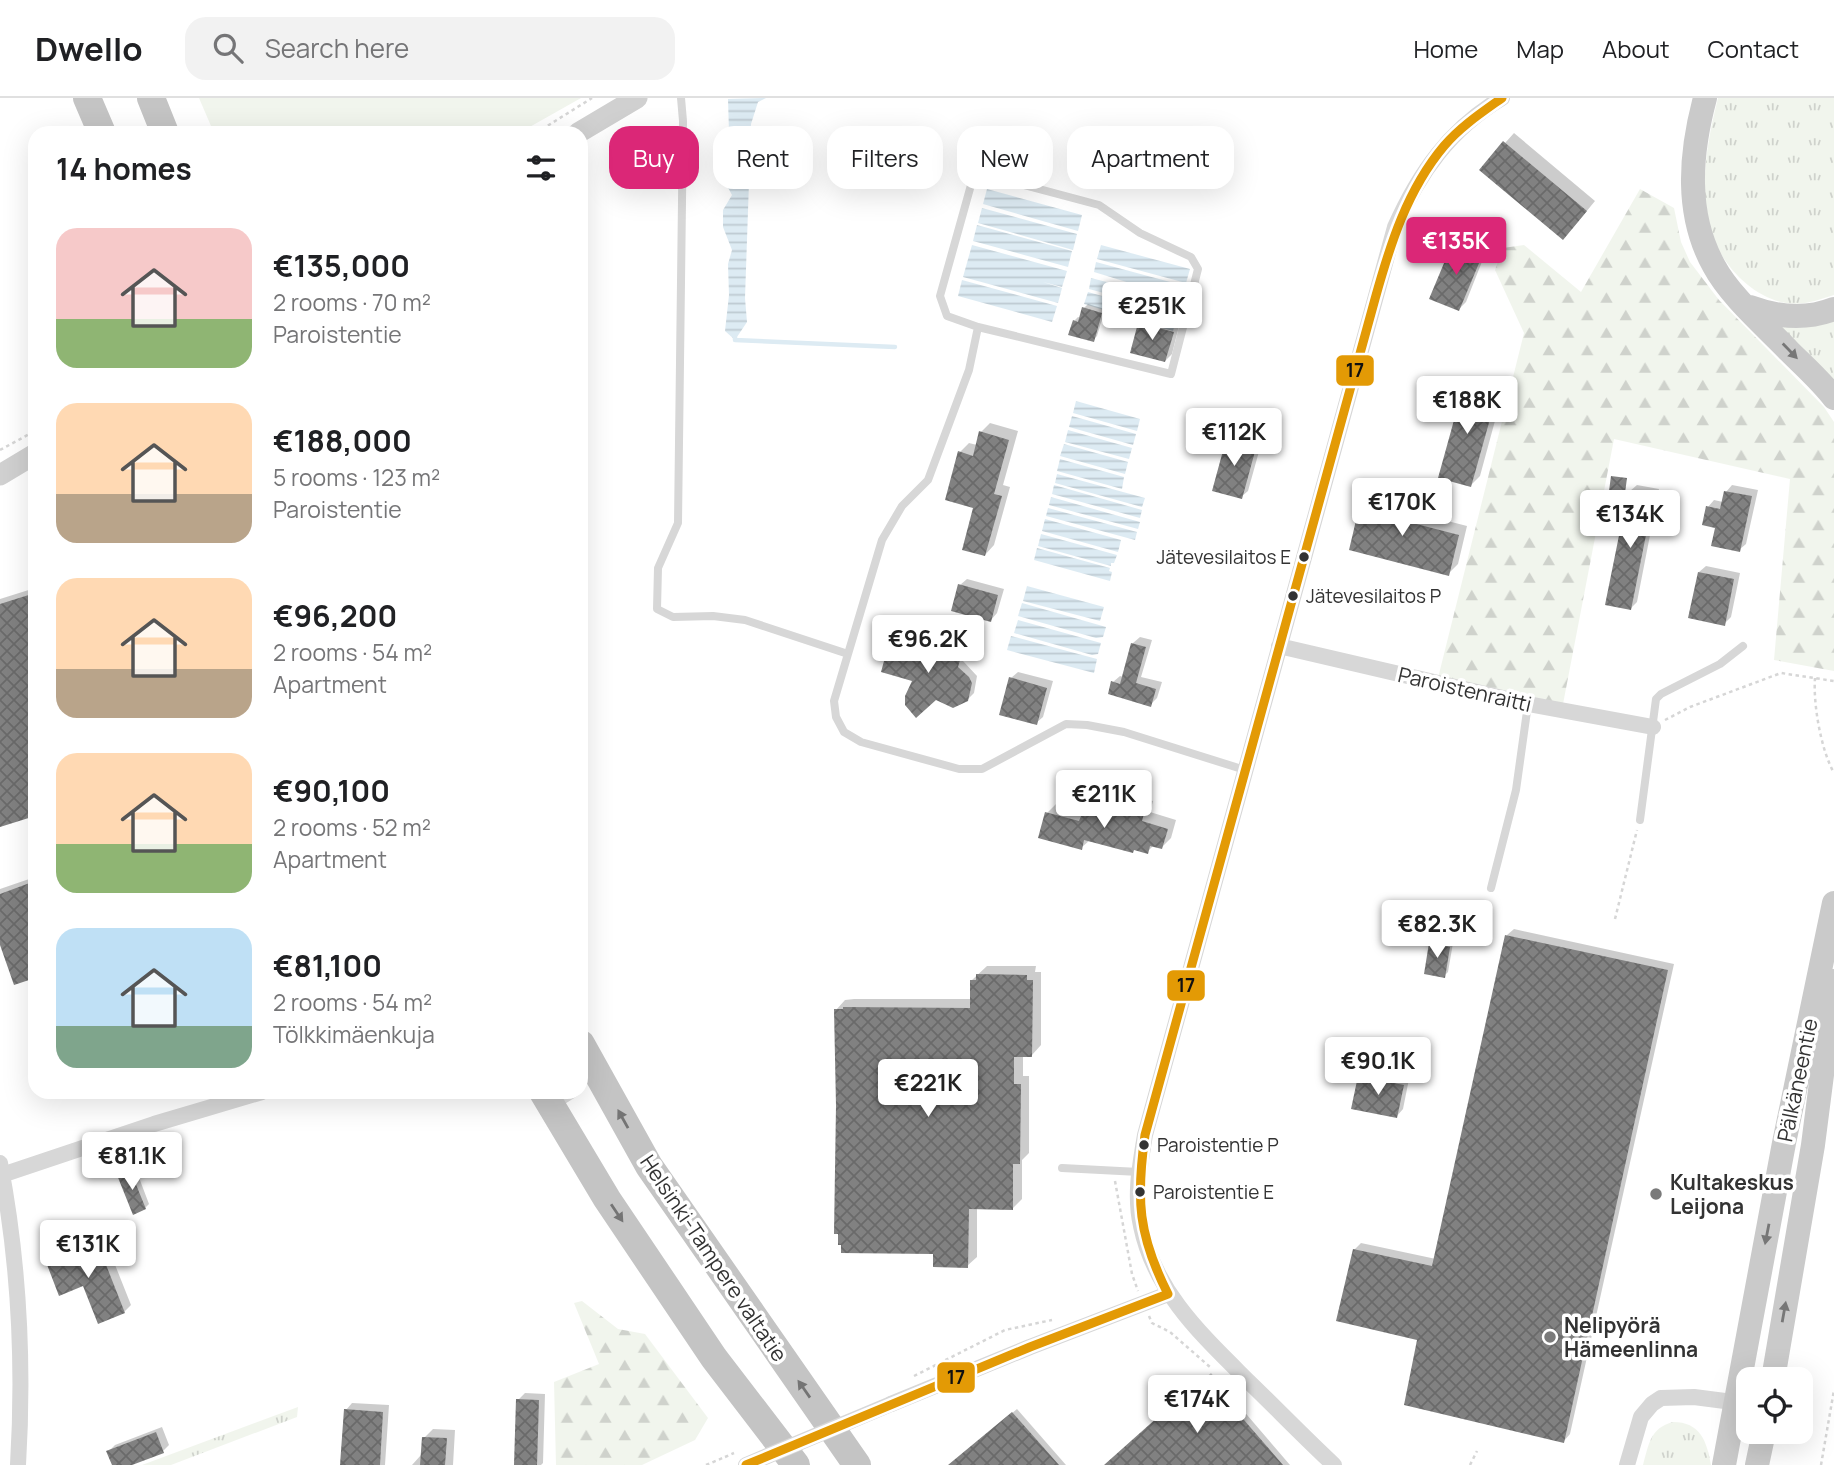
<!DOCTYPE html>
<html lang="en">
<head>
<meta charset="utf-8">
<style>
  body { margin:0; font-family:Manrope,sans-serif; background:#f2f2f2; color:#202124; height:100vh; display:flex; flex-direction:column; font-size:26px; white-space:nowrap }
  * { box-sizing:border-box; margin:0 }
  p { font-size:23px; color:#757577 }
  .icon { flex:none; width:38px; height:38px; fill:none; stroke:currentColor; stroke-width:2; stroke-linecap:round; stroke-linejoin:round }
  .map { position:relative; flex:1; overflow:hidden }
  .panel { position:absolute; left:28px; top:28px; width:560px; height:973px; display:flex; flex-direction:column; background:#fff; border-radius:21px; box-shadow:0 7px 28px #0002 }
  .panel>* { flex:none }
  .guide { position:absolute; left:609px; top:28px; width:665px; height:63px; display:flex; gap:14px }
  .buttons { position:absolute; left:1736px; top:1269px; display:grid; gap:14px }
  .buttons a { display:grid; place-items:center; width:77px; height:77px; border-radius:14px; background:#fff; box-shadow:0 7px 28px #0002; font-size:35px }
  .price { position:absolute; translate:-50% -60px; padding:0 16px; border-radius:7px; background:#fff; color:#222; font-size:23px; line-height:46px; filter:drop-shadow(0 2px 4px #0008) }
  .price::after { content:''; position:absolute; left:50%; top:42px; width:21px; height:16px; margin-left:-10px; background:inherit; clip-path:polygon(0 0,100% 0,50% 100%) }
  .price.current { background:#db2777; color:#fff }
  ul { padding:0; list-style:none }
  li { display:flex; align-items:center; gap:21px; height:175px; padding:0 28px }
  li span { display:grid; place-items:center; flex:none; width:196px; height:140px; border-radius:21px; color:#555 }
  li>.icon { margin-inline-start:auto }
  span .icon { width:84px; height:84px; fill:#fffc; stroke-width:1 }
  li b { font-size:30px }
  h2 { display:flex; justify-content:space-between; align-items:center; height:84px; padding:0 28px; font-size:30px }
  .tag { padding:0 24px; border-radius:21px; background:#fff; box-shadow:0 7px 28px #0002; font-size:24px; line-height:63px }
  .tag.current { background:#db2777; color:#fff }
  header { display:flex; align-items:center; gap:42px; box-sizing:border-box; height:98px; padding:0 35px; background:#fff; border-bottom:2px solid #e0e0e0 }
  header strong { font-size:33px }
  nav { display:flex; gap:38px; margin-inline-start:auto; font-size:24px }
  .search { width:490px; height:63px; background:#f2f2f2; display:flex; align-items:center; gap:18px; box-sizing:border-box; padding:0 24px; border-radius:21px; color:#757577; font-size:26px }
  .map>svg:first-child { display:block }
</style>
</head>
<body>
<header>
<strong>Dwello</strong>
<div class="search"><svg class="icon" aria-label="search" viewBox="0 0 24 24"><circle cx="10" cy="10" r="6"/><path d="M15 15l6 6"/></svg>Search here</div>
<nav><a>Home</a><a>Map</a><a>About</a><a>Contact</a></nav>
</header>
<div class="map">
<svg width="1834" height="1367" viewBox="0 0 1834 1367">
  <defs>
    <pattern id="grass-tufts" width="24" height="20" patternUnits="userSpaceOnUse" patternTransform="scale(1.75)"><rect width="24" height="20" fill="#f1f5ed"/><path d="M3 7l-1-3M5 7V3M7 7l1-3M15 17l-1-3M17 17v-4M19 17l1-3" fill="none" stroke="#cfd2cc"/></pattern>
    <pattern id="forest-firs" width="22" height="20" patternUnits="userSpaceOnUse" patternTransform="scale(1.75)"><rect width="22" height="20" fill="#f1f5ed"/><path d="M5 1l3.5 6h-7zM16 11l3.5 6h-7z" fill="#cfd2cc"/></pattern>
    <pattern id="water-rules" width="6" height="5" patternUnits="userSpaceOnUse" patternTransform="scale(1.75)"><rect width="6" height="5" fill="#ddebf3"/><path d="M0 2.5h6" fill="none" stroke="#becad1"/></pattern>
    <pattern id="building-cross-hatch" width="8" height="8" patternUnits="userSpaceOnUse" patternTransform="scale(1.75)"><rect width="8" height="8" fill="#818181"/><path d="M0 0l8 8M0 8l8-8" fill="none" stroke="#6a6a6a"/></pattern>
  </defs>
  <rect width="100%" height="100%" fill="#fff"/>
  <path fill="url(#grass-tufts)" d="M1718,0H1834V197C1818,202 1803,208 1786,205C1749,199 1715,160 1708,123C1700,82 1708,40 1718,0Z
    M1834,217V288L1776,224Z
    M298,1309L297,1319L171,1367H142Z
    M1673,1324C1700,1324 1707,1343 1711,1367H1643C1649,1346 1650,1330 1673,1324Z"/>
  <path fill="url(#forest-firs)" d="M1640,91L1674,110L1681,144L1690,164L1719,202L1824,309L1834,324V573L1774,562L1790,381L1614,341L1563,606L1438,580L1524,235L1495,172L1503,150L1524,147L1581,194Z
    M582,1203L618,1231L645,1236L708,1320L695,1342L642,1367H556L554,1284L599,1266L574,1205Z"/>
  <path fill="#f1f5ed" d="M199,0H581L519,35H214Z"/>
  <path fill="url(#water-rules)" d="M766,0L758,4L751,26L745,200L747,224L735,242L725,233L729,197L728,166L732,152L723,129V112L732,97L725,84L729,34L728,1Z
    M987,91L1082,117L1078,133L983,106Z
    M982,110L1077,136L1073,152L978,125Z
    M977,127L1072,153L1068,169L973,143Z
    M972,147L1067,173L1062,189L1043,184L1062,190L1058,205L963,179Z
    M1101,147L1190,171L1186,185L1097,161Z
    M1096,164L1185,188L1182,201L1137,189L1133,186L1094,174Z
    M1091,180L1181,203L1178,215L1089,191Z
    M962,182L1057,208L1052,224L958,198Z
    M1088,194L1177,219L1173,233L1084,206Z
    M1076,303L1140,321L1137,333L1073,315Z
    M1072,318L1136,336L1133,347L1069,329Z
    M1068,332L1132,350L1129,361L1065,344Z
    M1064,346L1128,364L1125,376L1060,358Z
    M1060,361L1124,379L1122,391L1057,373Z
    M1057,376L1145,400L1142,409L1055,385Z
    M1054,387L1142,412L1140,420L1052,396Z
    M1051,399L1140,424L1138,431L1049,407Z
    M1048,410L1137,434L1135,442L1046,418Z
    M1045,421L1121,442L1118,454L1042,433Z
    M1041,436L1117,457L1114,465H1111V468L1038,448Z
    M1037,450L1110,470L1109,473L1112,474L1110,483L1034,462Z
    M1027,488L1104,509L1100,523L1023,503Z
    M1022,505L1106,529L1103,539L1096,540L1018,518Z
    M1018,522L1101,545L1098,556L1092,557L1014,535Z
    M1011,538L1097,561L1094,575L1007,552Z"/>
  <path fill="#0003" d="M1514,35L1595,103L1572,131L1481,72Z
    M1460,140L1487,151L1466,204L1459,211L1453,147Z
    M1088,206L1105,211L1097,238L1093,242L1074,223L1078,219L1081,220L1084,210Z
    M1147,219L1179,228L1172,256L1165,263L1140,226Z
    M1475,278L1505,286L1480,378L1471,387L1466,287Z
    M990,325L1018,333L1003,387L1010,389L994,447L985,457L975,408L960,354L969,345L977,347L981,334Z
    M1236,332L1263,339L1248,393L1241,399L1229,339Z
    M1383,384L1410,391L1405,412L1467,428L1458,466L1448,476L1360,415L1369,405L1374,394Z
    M1637,387L1659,391L1637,504L1630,511V393Z
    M1732,387L1758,392L1746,446L1739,452L1717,429L1708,409L1714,402L1723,404L1726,394Z
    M1706,468L1740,475L1731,519L1724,526L1699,474Z
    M967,481L1004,491L997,515L991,522L960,487Z
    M35,490V716L0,728V501Z
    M898,536L918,542L921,538L967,550L963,563L977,578L974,595L967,602L914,582L892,542Z
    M1140,539L1152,542L1141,579L1162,584L1157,600L1150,607L1113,584L1120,578L1124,579L1133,545Z
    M1018,574L1053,583L1043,619L1036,625L1011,580Z
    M1097,697L1130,707L1137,699L1153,703L1150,714L1176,722L1171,740L1162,749L1154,747L1147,754L1090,742L1081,750L1047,715L1056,706L1085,714L1088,707Z
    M35,779V878L0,842V791Z
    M1514,831L1674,866L1570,1336L1564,1343L1419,1241L1354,1152L1361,1145L1436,1161L1507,837Z
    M1435,842L1453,845L1448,874L1444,878L1431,846Z
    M987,868H1036L1035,874H1041V947L1032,957H1023V978H1029V1055L1022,1062V1101L1013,1110H977V1159L967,1168L838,1008L836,912L845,902L854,901H972V882Z
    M1366,972L1409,981L1403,1011L1397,1018L1359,979Z
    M135,1069L149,1106L145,1110L119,1077Z
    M104,1139L131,1207L124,1214L48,1165L55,1158Z
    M1211,1275L1290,1367H1106Z
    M525,1295L545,1296L543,1365L541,1367H516L518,1302Z
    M352,1305L389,1307L385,1367H342L346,1312Z
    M1017,1311L1066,1367H961V1358Z
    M162,1329L169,1347L163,1353L127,1367H114L108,1354L115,1347Z
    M433,1331L455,1332L453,1367H412L421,1357L424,1340Z"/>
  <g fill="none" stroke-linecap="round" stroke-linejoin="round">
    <path stroke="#ddebf3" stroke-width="4.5" d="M735,239V242L895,249"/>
  </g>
  <path fill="url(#building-cross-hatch)" d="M1503,43L1587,113L1563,142L1479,72Z
    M1452,146L1482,158L1459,213L1429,201Z
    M1082,209L1102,215L1094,244L1068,237L1073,222L1078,224Z
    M1138,225L1174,234L1165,264L1130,255Z
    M1464,286L1497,296L1471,389L1438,380Z
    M979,333L1009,342L994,396L1002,398L985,458L962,452L973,410L945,402L958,353L973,358Z
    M1227,338L1257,346L1242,401L1212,393Z
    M1611,378L1627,380L1625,395L1609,393Z
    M1372,393L1402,400L1397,421L1459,437L1449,478L1349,452L1358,414L1366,416Z
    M1628,393L1654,397L1631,512L1605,507Z
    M1724,393L1752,398L1740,454L1711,448L1715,430L1702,427L1706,408L1720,411Z
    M1698,474L1734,481L1725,528L1688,520Z
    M958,486L998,497L991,524L951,513Z
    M35,495V718L0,729V506Z
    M890,541L913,548L914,543L962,555L958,569L969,579L972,585L968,603L953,610L936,602L916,620L905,607V598L912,583L881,574Z
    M1131,545L1146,549L1136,585L1156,591L1151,609L1108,596L1111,583L1120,586Z
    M1009,579L1047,590L1037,627L999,617Z
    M1086,706L1124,716L1127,707L1145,712L1142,723L1168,731L1162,751L1150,748L1148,756L1134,752L1133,755L1084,742L1082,752L1038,740L1045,714L1079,723Z
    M35,783V880L14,887L0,847V796Z
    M1505,837L1668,872L1564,1345L1404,1307L1417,1242L1336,1223L1353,1151L1432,1168Z
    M1429,845L1450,849L1445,880L1424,876Z
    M976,876L1027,877V882H1033L1032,959H1014V986H1021L1020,1066H1013V1112L969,1111L968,1170L933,1169V1156L841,1155V1147H838V1136H834L836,1008L834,911H843V909L970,910V882H976Z
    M1358,978L1404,987L1397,1020L1351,1011Z
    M130,1072L146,1111L133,1117L117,1077Z
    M97,1144L125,1215L98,1226L83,1188L59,1198L46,1164Z
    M1205,1277L1283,1367H1104Z
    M516,1301L539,1302L537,1367H514Z
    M344,1311L383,1314L380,1367H340Z
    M1012,1314L1059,1367H948Z
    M156,1334L164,1355L132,1367H112L106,1353Z
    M422,1339L447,1340L445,1367H420Z"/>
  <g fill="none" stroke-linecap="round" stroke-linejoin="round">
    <path stroke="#d6d6d6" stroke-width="2.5" stroke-dasharray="3.5 3.5" stroke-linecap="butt" d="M536,35L592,0
      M0,352L35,333
      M1815,580C1813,606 1821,652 1834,675
      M1665,622L1690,609L1781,575L1834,583
      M1615,821L1637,732
      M1115,1083L1132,1176L1138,1193
      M1149,1218L1152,1225L1170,1234L1210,1269
      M914,1278L1005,1232L1052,1222
      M706,1367L725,1359
      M1470,1367L1477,1353
      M1821,1367L1834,1292"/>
    <path stroke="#d7d7d7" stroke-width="8" d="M681,0L683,23L678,425L658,470L657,511L673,519L713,518L745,522L848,556L834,603L836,619L844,634L861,644L959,671H982L1066,626L1087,627L1124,634L1245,672
      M848,556L882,442L902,408L928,382L969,272L978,229L947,218L940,198L971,87L987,77L1099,107L1140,135L1191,159L1198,171L1171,276L978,229
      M1640,722L1656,601L1661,596L1720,566L1743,548
      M1491,790L1516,692L1528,606
      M557,1006L576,994
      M1062,1070L1139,1074"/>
    <path stroke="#d7d7d7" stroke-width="16" d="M1279,548L1528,606L1653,629
      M0,1065C19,1164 24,1267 18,1367
      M2,1077L154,1026L262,994
      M891,1306L1030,1249L1168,1196
      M1334,1367C1305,1340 1278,1312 1249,1284C1203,1238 1155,1195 1141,1128C1134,1098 1140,1067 1145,1037L1395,129C1419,75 1450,31 1502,0
      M1627,1367L1641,1319L1652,1306L1661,1300L1694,1299L1748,1306"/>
    <path stroke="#d0d0d0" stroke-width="21" d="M578,35L637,0
      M0,377L35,356"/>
    <path stroke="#cacaca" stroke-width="24" d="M1705,0C1690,56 1685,116 1714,168C1730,198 1765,228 1789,253C1804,268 1821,283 1834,300
      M1750,209C1777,219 1806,222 1834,211
      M1773,1281L1813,1047L1834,883
      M1724,1367L1784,1045L1834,805
      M1757,1367L1764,1334"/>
    <path stroke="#c4c4c4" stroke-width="28" d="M87,0L102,35
      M151,0L165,35
      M581,946L649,1068L857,1367
      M543,994L607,1101L714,1260L796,1367"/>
    <path stroke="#d6d6d6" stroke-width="2.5" stroke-dasharray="3.5 3.5" stroke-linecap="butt" d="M725,1359L734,1355"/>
    <path stroke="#d7d7d7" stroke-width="16" d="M746,1367L891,1306"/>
    <g stroke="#fff" stroke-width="14">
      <path id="bus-1" d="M1168,1196C1138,1137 1136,1101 1145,1037L1375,201C1390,147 1407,92 1444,48C1460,29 1481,15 1502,0
        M746,1367L1030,1249L1168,1196"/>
    </g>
    <use href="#bus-1" stroke="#e39a05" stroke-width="9"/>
  </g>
  <defs><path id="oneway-solid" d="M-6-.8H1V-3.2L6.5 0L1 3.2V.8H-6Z" transform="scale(1.75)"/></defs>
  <g fill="#777">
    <use href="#oneway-solid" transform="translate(1790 253) rotate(46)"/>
    <use href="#oneway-solid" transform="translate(1767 1136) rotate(101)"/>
    <use href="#oneway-solid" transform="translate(1784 1214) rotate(-80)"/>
  </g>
  <g fill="#747474">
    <use href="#oneway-solid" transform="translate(623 1021) rotate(-119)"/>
    <use href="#oneway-solid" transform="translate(617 1115) rotate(56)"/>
    <use href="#oneway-solid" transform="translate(804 1291) rotate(-125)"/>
  </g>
  <g fill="#333" stroke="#fff" stroke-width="2.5">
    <circle cx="1304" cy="459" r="6"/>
    <circle cx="1293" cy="498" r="6"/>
    <circle cx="1144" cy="1047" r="6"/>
    <circle cx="1140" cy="1094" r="6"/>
  </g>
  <g fill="#7a7a7a" stroke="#fff" stroke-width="2.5">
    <circle cx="1656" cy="1096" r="7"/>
    <circle cx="1550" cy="1239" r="7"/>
  </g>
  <g text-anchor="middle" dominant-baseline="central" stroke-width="7" stroke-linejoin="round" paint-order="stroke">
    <g font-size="19" fill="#333" stroke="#fff" text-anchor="start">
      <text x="1291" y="459" text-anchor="end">Jätevesilaitos E</text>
      <text x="1306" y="498">Jätevesilaitos P</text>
      <text x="1157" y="1047">Paroistentie P</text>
      <text x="1153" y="1094">Paroistentie E</text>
    </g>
    <g font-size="21" fill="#333" stroke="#fff">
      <text transform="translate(1465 591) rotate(13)">Paroistenraitti</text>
      <text transform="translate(1797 982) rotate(-78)">Pälkäneentie</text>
      <text transform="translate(714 1160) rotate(56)">Helsinki-Tampere valtatie</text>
    </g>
    <g font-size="21" font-weight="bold" fill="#333" stroke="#fff" text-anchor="start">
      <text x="1670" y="1084">Kultakeskus<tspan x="1670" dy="24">Leijona</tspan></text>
      <text x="1564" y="1227">Nelipyörä<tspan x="1564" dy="24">Hämeenlinna</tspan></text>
    </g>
  </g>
  <g stroke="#fff" stroke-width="2.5">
    <rect x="1335" y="256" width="40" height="33" rx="7" fill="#e39a05"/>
    <rect x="1166" y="871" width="40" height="33" rx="7" fill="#e39a05"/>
    <rect x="936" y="1263" width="40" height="33" rx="7" fill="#e39a05"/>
  </g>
  <g font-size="19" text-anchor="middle" font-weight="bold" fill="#111">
    <text x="1355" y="279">17</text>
    <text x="1186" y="894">17</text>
    <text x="956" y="1286">17</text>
  </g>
</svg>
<div class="buttons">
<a><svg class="icon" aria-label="locate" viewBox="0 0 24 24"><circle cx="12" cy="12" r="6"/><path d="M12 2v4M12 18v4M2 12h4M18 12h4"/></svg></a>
</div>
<b class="price current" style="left:1456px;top:179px">€135K</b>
<b class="price" style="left:1152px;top:244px">€251K</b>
<b class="price" style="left:1467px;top:338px">€188K</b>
<b class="price" style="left:1234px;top:370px">€112K</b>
<b class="price" style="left:1402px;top:440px">€170K</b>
<b class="price" style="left:1630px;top:452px">€134K</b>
<b class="price" style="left:928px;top:577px">€96.2K</b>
<b class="price" style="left:1104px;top:732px">€211K</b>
<b class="price" style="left:1437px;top:862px">€82.3K</b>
<b class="price" style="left:1378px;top:999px">€90.1K</b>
<b class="price" style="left:928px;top:1021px">€221K</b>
<b class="price" style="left:132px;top:1094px">€81.1K</b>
<b class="price" style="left:88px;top:1182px">€131K</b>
<b class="price" style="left:1197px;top:1337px">€174K</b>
<div class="guide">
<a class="tag current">Buy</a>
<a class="tag">Rent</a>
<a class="tag">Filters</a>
<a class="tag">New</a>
<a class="tag">Apartment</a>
</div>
<section class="panel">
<h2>14 homes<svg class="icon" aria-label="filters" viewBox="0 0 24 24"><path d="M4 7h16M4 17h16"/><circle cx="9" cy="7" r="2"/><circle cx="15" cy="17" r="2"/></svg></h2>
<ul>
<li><span style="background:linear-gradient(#f6c9c9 65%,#8fb573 0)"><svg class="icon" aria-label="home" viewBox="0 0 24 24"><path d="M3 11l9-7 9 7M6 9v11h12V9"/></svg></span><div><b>€135,000</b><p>2 rooms · 70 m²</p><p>Paroistentie</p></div></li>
<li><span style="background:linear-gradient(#ffd9b3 65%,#b9a48a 0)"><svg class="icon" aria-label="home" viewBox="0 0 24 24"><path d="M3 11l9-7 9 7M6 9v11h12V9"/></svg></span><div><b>€188,000</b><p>5 rooms · 123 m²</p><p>Paroistentie</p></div></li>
<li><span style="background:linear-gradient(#ffd9b3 65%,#b9a48a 0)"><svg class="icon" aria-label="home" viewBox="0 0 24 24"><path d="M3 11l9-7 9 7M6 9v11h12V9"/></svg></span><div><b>€96,200</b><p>2 rooms · 54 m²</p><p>Apartment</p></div></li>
<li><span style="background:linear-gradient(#ffd9b3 65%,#8fb573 0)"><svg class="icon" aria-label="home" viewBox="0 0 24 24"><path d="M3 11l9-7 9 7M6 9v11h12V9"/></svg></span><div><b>€90,100</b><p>2 rooms · 52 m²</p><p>Apartment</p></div></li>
<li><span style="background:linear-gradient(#bfe0f5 70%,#7fa58c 0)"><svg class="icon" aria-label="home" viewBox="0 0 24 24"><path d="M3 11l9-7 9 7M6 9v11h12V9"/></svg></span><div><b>€81,100</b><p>2 rooms · 54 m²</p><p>Tölkkimäenkuja</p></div></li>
</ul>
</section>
</div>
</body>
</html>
